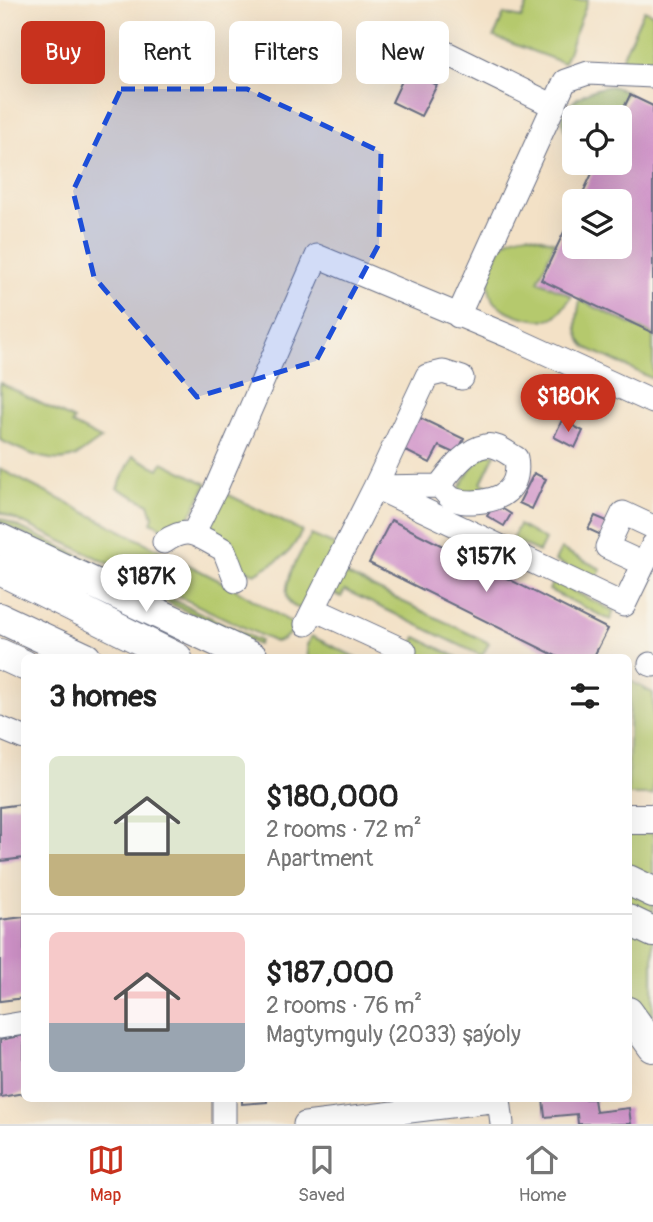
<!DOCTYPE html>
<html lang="en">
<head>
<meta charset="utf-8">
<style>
  body { margin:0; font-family:Pangolin,sans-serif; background:#f6f6f6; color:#222; height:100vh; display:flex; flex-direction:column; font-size:26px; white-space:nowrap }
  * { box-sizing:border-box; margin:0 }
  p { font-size:23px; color:#767676 }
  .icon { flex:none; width:38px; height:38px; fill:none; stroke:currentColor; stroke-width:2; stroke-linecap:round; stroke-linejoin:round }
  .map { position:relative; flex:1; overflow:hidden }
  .details { position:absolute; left:21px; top:654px; width:611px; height:448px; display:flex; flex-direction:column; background:#fff; border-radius:10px; box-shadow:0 7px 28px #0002 }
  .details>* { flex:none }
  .hud { position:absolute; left:21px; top:21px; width:612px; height:63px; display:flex; gap:14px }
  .fabs { position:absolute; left:562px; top:105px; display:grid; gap:14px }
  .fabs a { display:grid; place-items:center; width:70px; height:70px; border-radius:10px; background:#fff; box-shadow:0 7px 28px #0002; font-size:35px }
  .price { position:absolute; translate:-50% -60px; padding:0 16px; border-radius:24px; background:#fff; color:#222; font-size:23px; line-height:46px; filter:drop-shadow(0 2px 4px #0008) }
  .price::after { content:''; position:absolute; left:50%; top:42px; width:21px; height:16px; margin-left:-10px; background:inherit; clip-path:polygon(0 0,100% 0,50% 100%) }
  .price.on { background:#c8321e; color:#fff }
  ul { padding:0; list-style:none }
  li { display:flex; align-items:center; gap:21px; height:175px; padding:0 28px }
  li+li { border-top:2px solid #e0e0e0 }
  li span { display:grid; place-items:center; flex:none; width:196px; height:140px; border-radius:10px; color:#555 }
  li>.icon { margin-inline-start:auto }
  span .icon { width:84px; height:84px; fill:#fffc; stroke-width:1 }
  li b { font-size:30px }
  h2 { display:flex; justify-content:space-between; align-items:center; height:84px; padding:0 28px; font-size:30px }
  .pill { padding:0 24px; border-radius:10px; background:#fff; box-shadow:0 7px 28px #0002; font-size:24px; line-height:63px }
  .pill.on { background:#c8321e; color:#fff }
  .tab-bar { display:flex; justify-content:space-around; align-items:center; height:98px; border-top:2px solid #e0e0e0; background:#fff; font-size:19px; color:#767676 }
  .tab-bar a { display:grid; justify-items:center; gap:4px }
  .tab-bar .on { color:#c8321e }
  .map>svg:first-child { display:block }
</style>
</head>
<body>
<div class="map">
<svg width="653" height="1124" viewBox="0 0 653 1124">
  <rect width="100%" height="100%" fill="#f7f3e8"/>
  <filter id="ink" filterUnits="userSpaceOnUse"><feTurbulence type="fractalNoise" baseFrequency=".0143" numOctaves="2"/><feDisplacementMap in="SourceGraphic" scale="14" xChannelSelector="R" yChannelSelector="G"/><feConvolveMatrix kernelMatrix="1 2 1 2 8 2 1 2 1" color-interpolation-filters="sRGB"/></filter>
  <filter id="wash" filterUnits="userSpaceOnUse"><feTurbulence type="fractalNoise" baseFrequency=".00686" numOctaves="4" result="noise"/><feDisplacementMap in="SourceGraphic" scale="28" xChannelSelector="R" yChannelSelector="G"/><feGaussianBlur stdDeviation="1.57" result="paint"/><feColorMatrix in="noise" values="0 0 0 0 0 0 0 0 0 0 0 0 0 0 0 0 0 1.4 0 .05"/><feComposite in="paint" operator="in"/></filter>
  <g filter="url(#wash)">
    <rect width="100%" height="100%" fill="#f3e1c6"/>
    <path fill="#b5c96d" stroke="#687c66" stroke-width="2" d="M530,0H588L564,63L494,37L504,14L521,18Z
      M644,10L653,14V64L620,62Z
      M528,234L555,242L538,281L572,296C567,303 561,312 554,317C540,326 497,312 491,296C485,280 494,251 508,240C513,236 521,235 528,234Z
      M580,300L653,335V379L587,348C572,334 577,318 580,300Z
      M0,383L74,420L72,424L101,439C93,444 86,450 78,455C54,468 23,451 0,440Z
      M486,454H495L481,483L498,491H458L471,468Z
      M133,456L159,469L163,462L207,484L186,523L183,522L172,526L169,531L151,522L153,517L149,504L117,488Z
      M0,469L230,586L290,622L292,632L282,640L275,642L0,512Z
      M225,493L302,531C287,561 280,557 255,574L237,565L205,533Z
      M0,518L260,641L258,645L0,523Z
      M519,525L545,540L539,552L512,539Z
      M311,535L337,546L303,609C266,605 302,550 311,535Z
      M561,549L601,569L595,580L555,561Z
      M341,572L489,643L482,656L345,590L341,597L330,592Z
      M553,581L614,611L610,620L549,590Z
      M311,636L357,658H308L307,645Z
      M416,637L459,658H406Z
      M630,681L653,693V795H628Z
      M628,833H653V1018L628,987Z"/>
    <path fill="#90ad60" stroke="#566e5f" stroke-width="2" d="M611,86L627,91L614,117H574V142C542,114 584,88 611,86Z"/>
    <g id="blocks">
      <path fill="#d093c9" d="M407,70L437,85L421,116L392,102Z
        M630,95L653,106V333L541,280L574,211V247H620V201H579L597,163H620V116Z
        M416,416L464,439L456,454L439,446L430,463L400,448Z
        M562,420L583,431L575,448L554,437Z
        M534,473L546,479L532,509L519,503Z
        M495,504L511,514L504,526L487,516Z
        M595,516L607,521L601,535L588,529Z
        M391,520L608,629L593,658H560L369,563Z
        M23,804L24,858L0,861V807Z
        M24,917V998L0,1001V920Z
        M24,1035V1093L1,1097L0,1040Z
        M242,1099H267V1102L242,1104Z
        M543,1099H594L596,1112L629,1108L631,1124H578L577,1114L545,1117Z"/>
    </g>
  </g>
  <g filter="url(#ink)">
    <use href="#blocks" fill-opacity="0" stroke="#676d82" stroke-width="2"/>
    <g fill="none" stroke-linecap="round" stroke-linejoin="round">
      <g stroke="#676d82" stroke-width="25">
        <path id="minor" d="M428,44L554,106
          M458,316L565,81L588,73L653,76
          M439,486C450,472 466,449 485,446C496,443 507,453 516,458C521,489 502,501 473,502C466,502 458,502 451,498C447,495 443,489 439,486L375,487L427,376L443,372L462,378
          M193,534L216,488L317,256L511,337L653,402
          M164,542C188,525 196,535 219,547L224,550L236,581
          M644,564L607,547L623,513L653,527
          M314,609L405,651
          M306,624L375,487L624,605L653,545
          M650,664L653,665
          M0,728L24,738
          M0,1027L24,1023
          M224,1099V1124
          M499,1099L502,1124
          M305,1124L499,1100"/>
      </g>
      <g stroke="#676d82" stroke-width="32">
        <path id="major" d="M0,539L253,658
          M0,570L177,658
          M0,618L86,658
          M0,654L24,665
          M628,819H653
          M628,880L653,892
          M628,920L653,932
          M628,1012L653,1047"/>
      </g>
      <use href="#minor" stroke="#fff" stroke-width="23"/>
      <use href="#major" stroke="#fff" stroke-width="30"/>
    </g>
  </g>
  <path fill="#1d4ed8" fill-opacity="0.2" stroke="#1d4ed8" stroke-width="5" stroke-dasharray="14 9" stroke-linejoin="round" d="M121,89H247L381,152L379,244L316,361L197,397L94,277L73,191Z"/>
</svg>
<div class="fabs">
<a><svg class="icon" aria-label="locate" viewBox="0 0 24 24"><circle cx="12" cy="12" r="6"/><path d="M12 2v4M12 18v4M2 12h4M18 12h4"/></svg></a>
<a><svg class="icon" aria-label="layers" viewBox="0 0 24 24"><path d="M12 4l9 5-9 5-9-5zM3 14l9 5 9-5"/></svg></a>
</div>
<b class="price on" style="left:568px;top:434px">$180K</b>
<b class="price" style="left:486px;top:594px">$157K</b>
<b class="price" style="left:146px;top:614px">$187K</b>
<div class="hud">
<a class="pill on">Buy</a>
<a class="pill">Rent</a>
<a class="pill">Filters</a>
<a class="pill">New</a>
</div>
<section class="details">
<h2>3 homes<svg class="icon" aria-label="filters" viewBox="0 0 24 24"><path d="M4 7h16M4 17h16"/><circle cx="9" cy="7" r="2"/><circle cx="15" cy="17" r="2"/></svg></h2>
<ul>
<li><span style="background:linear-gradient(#dfe7d0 70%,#c2b280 0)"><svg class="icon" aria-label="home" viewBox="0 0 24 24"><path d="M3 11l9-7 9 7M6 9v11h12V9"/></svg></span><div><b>$180,000</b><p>2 rooms · 72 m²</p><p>Apartment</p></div></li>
<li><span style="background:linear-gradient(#f6c9c9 65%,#9aa5b1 0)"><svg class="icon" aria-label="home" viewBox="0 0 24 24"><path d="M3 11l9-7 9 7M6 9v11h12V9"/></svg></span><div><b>$187,000</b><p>2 rooms · 76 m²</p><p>Magtymguly (2033) şaýoly</p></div></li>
</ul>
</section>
</div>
<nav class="tab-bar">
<a class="on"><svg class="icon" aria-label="map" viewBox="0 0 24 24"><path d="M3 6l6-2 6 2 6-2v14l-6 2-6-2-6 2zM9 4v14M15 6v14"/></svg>Map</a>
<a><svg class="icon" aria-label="saved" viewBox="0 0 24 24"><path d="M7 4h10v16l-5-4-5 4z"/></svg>Saved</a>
<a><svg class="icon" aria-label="home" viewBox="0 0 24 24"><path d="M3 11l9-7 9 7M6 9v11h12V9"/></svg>Home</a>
</nav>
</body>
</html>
